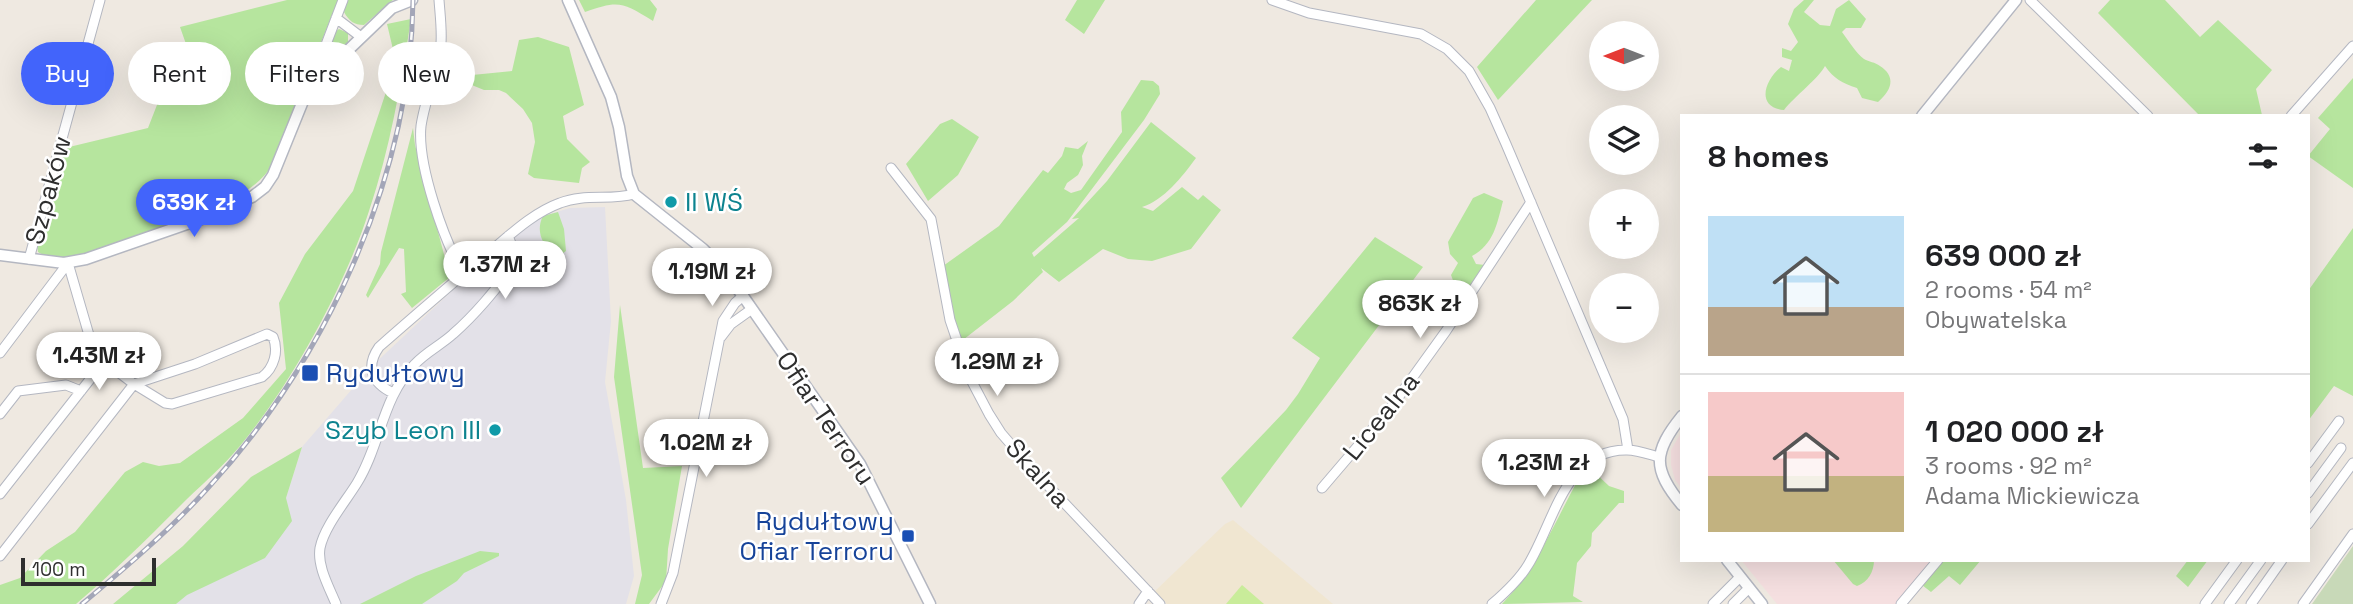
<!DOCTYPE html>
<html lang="en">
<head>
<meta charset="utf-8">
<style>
  body { margin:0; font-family:"Space Grotesk",sans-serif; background:#f6f6f6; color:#202124; height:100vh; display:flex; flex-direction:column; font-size:26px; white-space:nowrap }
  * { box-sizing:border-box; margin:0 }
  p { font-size:23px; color:#757577 }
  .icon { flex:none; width:38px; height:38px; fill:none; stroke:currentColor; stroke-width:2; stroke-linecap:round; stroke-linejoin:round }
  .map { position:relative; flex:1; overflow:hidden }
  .panel { position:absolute; left:1680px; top:114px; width:630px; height:448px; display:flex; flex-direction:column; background:#fff; border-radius:0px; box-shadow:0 7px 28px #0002 }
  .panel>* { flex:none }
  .banner { position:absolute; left:21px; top:42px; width:665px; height:63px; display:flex; gap:14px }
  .needle { width:46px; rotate:270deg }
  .tools { position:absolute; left:1589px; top:21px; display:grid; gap:14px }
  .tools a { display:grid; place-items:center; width:70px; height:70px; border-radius:50%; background:#fff; box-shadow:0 7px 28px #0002; font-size:35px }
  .scale { position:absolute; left:21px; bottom:18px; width:135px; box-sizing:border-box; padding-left:7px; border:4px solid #2e2e2e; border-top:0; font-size:19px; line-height:24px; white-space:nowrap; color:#2e2e2e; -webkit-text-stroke:5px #fff; paint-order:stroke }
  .price { position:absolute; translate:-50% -60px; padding:0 16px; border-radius:24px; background:#fff; color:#222; font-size:23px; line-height:46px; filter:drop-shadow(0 2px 4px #0008) }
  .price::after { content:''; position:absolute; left:50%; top:42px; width:21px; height:16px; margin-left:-10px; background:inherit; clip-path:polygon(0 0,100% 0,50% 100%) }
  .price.current { background:#4264fb; color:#fff }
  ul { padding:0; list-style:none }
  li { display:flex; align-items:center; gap:21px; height:175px; padding:0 28px }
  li+li { border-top:2px solid #e0e0e0 }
  li span { display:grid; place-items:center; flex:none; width:196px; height:140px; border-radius:0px; color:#555 }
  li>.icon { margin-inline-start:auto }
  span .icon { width:84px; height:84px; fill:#fffc; stroke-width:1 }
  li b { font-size:30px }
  h2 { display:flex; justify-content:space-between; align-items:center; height:84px; padding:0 28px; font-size:30px }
  .tag { padding:0 24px; border-radius:32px; background:#fff; box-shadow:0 7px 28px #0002; font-size:24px; line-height:63px }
  .tag.current { background:#4264fb; color:#fff }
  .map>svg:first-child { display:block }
</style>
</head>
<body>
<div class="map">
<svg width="2353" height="604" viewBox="0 0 2353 604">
  <rect width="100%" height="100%" fill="#efe9e1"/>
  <path fill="#e3e1e8" d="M605,207L611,321L605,382L626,500L634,576L626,604H176L286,498L302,447L372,366L452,291L539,217L570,208Z"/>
  <path fill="#f0e6d1" d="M1233,520L1333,604H1167L1154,592L1225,524Z"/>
  <path fill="#f5dfe0" d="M1682,431V489L1675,480L1671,465V450Z
    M1741,560H1934L1896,604H1777Z"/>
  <path fill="#b6e59e" d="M287,0H338L272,165C247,211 122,242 72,258C62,259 47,258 38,252L37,245L65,148L148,128L162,92L174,86L198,78L180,27Z
    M347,0H393L364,25C354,25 349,21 344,12Z
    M579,0H650L657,9L653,21C622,2 619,0 585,12Z
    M1077,0H1105L1084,34L1065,20Z
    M1536,0H1592L1498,100L1477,67Z
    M1804,0H1814L1804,12L1820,25L1830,26L1836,9L1849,0L1866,19L1861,28H1846L1842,32C1848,40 1856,53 1864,59C1869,62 1875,62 1880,66C1897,77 1891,91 1878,102L1862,98L1857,88C1842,83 1834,79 1825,66C1819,78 1795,96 1784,110C1755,107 1765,80 1781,67L1789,71L1792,60L1782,57V48L1791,51L1798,42L1788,24L1794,9Z
    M2110,0H2165L2200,37L2218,20L2272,70L2256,89L2262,115H2199L2098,13Z
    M411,19C401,84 390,149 369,211C344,288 292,383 240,446C224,465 205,482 187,499C151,535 115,571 76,604H0V585L20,578L46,551L75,532L125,472L143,462L159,466L180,463L243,418L286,369L279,303L305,254L353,191L396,62L387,24Z
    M339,29L348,33V43L329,59L325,55L335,32Z
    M538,37L569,47L584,105L563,116L567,139L590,162L582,168L579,183L534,178L528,174L535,142L532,123L523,109L506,93L499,90H484L452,77L512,71L519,40Z
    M2353,78V188L2308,156L2330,129L2318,118Z
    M1141,80L1153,81L1159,86L1160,94L1144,120L1067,222L1032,253L1034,257L1079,218L1072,219L1107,181L1151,122L1196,158C1182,177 1164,200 1142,207L1153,211L1182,187L1198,200L1203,195L1221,210L1191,249L1152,261L1128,259L1103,249L1059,282L1041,268L1043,272L1013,301L959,343L952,319L943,266L999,226L1043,170L1048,173L1062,156L1065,147L1078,149L1088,141L1082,156L1083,165L1078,175L1067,183L1064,189L1071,193L1081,190L1122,132L1121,112Z
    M952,119L979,137L958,175L928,201L906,164L940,124Z
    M413,128L415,145L450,277L412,308L401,294L406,292L404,249L399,248L368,298L366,295L380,264L381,252Z
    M1484,193L1503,201C1497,224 1494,244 1472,256L1476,264L1485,265L1465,296L1457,291L1451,275L1458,263L1450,254L1448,242L1473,198Z
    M558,212L564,229L566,251L559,256L554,257C543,244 535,232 543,216Z
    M2353,228V396L2334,386L2308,421V291Z
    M1375,237L1423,267L1241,508L1221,478L1286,410L1298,394L1320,358L1292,338Z
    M620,305L643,468L682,466L668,549L666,581L649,604H635L642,575L614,377Z
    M302,447L286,498L292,521L265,558L187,595L176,604H113L183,546L251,477Z
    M1592,470L1609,486L1624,491V503H1619L1592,533L1591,546L1577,563L1573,596L1583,602L1502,604C1537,568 1555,521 1579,478L1585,471Z
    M480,551L499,553V556L464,573L457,581L422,604H360L416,576Z
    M1833,560H1874C1874,572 1868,582 1857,586L1853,584Z
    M1941,560H1981L1960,585L1949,576L1931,592L1922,585Z
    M2188,560H2208L2188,587L2176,576Z"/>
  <path fill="#c8d9b8" d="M2353,546V604H2312Z"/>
  <path fill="#c9ec9a" d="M1242,585L1264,604H1226Z"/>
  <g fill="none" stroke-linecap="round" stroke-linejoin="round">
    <g stroke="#b4b7c1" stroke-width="11">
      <path id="minor" d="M439,0C440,14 442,29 441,43C438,71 425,98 421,126C417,164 444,242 464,274
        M1272,0L1309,13L1421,34L1447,49L1469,71L1490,108L1506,144L1623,419L1628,450
        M2030,0L2148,116
        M336,18L361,37
        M309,89L343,0
        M2291,116L2353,46
        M891,168L931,219L950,320L969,376L989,414L1001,433L1035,472L1160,604
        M29,259L100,0
        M267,334L273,337C279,351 274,368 262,377L172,404L165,403L134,384L195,364Z
        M721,337L731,324L752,309
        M0,353L68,263
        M393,393C372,383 365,367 379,347C413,317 447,288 481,259C506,239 530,214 560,203C585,193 610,201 634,194
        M0,414L18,391L66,385L81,391
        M2308,463L2339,421
        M1322,488L1392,406L1446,331L1531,202
        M2308,493L2341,448
        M0,494L95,373L98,366L68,263
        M2308,524L2353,463
        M0,556L134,384L109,365L98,363
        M336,604C329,587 317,566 320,548C324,527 346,501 357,483C381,444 382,397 415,364C426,352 441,345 453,334C476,314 495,290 514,266L516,256L508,236
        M661,604L673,573L723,321L735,303L743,296
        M1139,604L1148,591
        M1492,604C1506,592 1519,580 1528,565C1554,523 1565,449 1627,450C1637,450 1648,454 1659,457
        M1713,604L1740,577
        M1733,604L1749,588
        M1901,604L1938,560
        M2205,604L2237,560
        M2229,604L2261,560
        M2251,604L2282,560
        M2303,604L2353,534"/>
    </g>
    <g stroke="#b4b7c1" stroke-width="13">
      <path id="tertiary" d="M568,0L611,97L619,127L627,176L634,194L703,249L720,266L743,296L860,464L930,604
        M1922,116L2016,0
        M0,255L64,263L86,259L204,218L252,197L265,187L273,175L305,96L317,80L392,8L412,0
        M1682,416C1653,452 1652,469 1682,505
        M1727,560L1762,604"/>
    </g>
    <use href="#minor" stroke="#fff" stroke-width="9"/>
    <use href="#tertiary" stroke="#fff" stroke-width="10"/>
    <g stroke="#a3a6b8" stroke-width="5">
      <path id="rail" d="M82,604C125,568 169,531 207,489C326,360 411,177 413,0"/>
    </g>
    <use href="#rail" stroke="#fff" stroke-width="2.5" stroke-dasharray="8" stroke-linecap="butt"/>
  </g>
  <g fill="#0f9aa8" stroke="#fff" stroke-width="2.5">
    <circle cx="671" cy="202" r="7"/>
    <circle cx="495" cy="430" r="7"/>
  </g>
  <g fill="#1a4fb4" stroke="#fff" stroke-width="2.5">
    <rect x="301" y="364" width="18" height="18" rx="3.5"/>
    <rect x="901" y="529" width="14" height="14" rx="3.5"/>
  </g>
  <g text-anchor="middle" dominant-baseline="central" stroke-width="5" stroke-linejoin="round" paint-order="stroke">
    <g font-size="26" fill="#2e2e2e" stroke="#fff">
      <text transform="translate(48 190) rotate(-75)">Szpaków</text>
      <text transform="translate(1381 416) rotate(-51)">Licealna</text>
      <text transform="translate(826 418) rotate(56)">Ofiar Terroru</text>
      <text transform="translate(1038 473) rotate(48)">Skalna</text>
    </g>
    <g font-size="26" fill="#0d838f" stroke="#fff" text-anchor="start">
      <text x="685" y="202">II WŚ</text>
      <text x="481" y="430" text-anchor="end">Szyb Leon III</text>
    </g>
    <g font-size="26" fill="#164399" stroke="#fff" text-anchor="start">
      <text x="326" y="373">Rydułtowy</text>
      <text x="894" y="521" text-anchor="end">Rydułtowy<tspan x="894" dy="30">Ofiar Terroru</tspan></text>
    </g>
  </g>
</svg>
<div class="tools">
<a><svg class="needle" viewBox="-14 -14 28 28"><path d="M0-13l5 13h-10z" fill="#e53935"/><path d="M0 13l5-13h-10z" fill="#757577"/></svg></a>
<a><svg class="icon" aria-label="layers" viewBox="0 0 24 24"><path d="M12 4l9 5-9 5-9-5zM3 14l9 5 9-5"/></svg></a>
<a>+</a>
<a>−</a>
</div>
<div class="scale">100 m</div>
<b class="price current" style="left:194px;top:239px">639K zł</b>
<b class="price" style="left:505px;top:301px">1.37M zł</b>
<b class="price" style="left:712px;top:308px">1.19M zł</b>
<b class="price" style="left:1420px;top:340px">863K zł</b>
<b class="price" style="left:99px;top:392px">1.43M zł</b>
<b class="price" style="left:997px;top:398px">1.29M zł</b>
<b class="price" style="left:706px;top:479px">1.02M zł</b>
<b class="price" style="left:1544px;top:499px">1.23M zł</b>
<div class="banner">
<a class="tag current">Buy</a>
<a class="tag">Rent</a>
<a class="tag">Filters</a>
<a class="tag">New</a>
</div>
<section class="panel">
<h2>8 homes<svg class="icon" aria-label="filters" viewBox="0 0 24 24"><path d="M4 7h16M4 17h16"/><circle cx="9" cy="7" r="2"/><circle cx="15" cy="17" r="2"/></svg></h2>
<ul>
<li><span style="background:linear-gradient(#bfe0f5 65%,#b9a48a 0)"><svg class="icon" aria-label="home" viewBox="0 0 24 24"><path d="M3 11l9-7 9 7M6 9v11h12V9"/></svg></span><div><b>639 000 zł</b><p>2 rooms · 54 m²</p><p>Obywatelska</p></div></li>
<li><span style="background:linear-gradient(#f6c9c9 60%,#c2b280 0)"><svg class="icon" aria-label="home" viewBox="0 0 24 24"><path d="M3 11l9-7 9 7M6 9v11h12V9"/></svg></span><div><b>1 020 000 zł</b><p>3 rooms · 92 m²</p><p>Adama Mickiewicza</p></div></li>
</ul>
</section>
</div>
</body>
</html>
